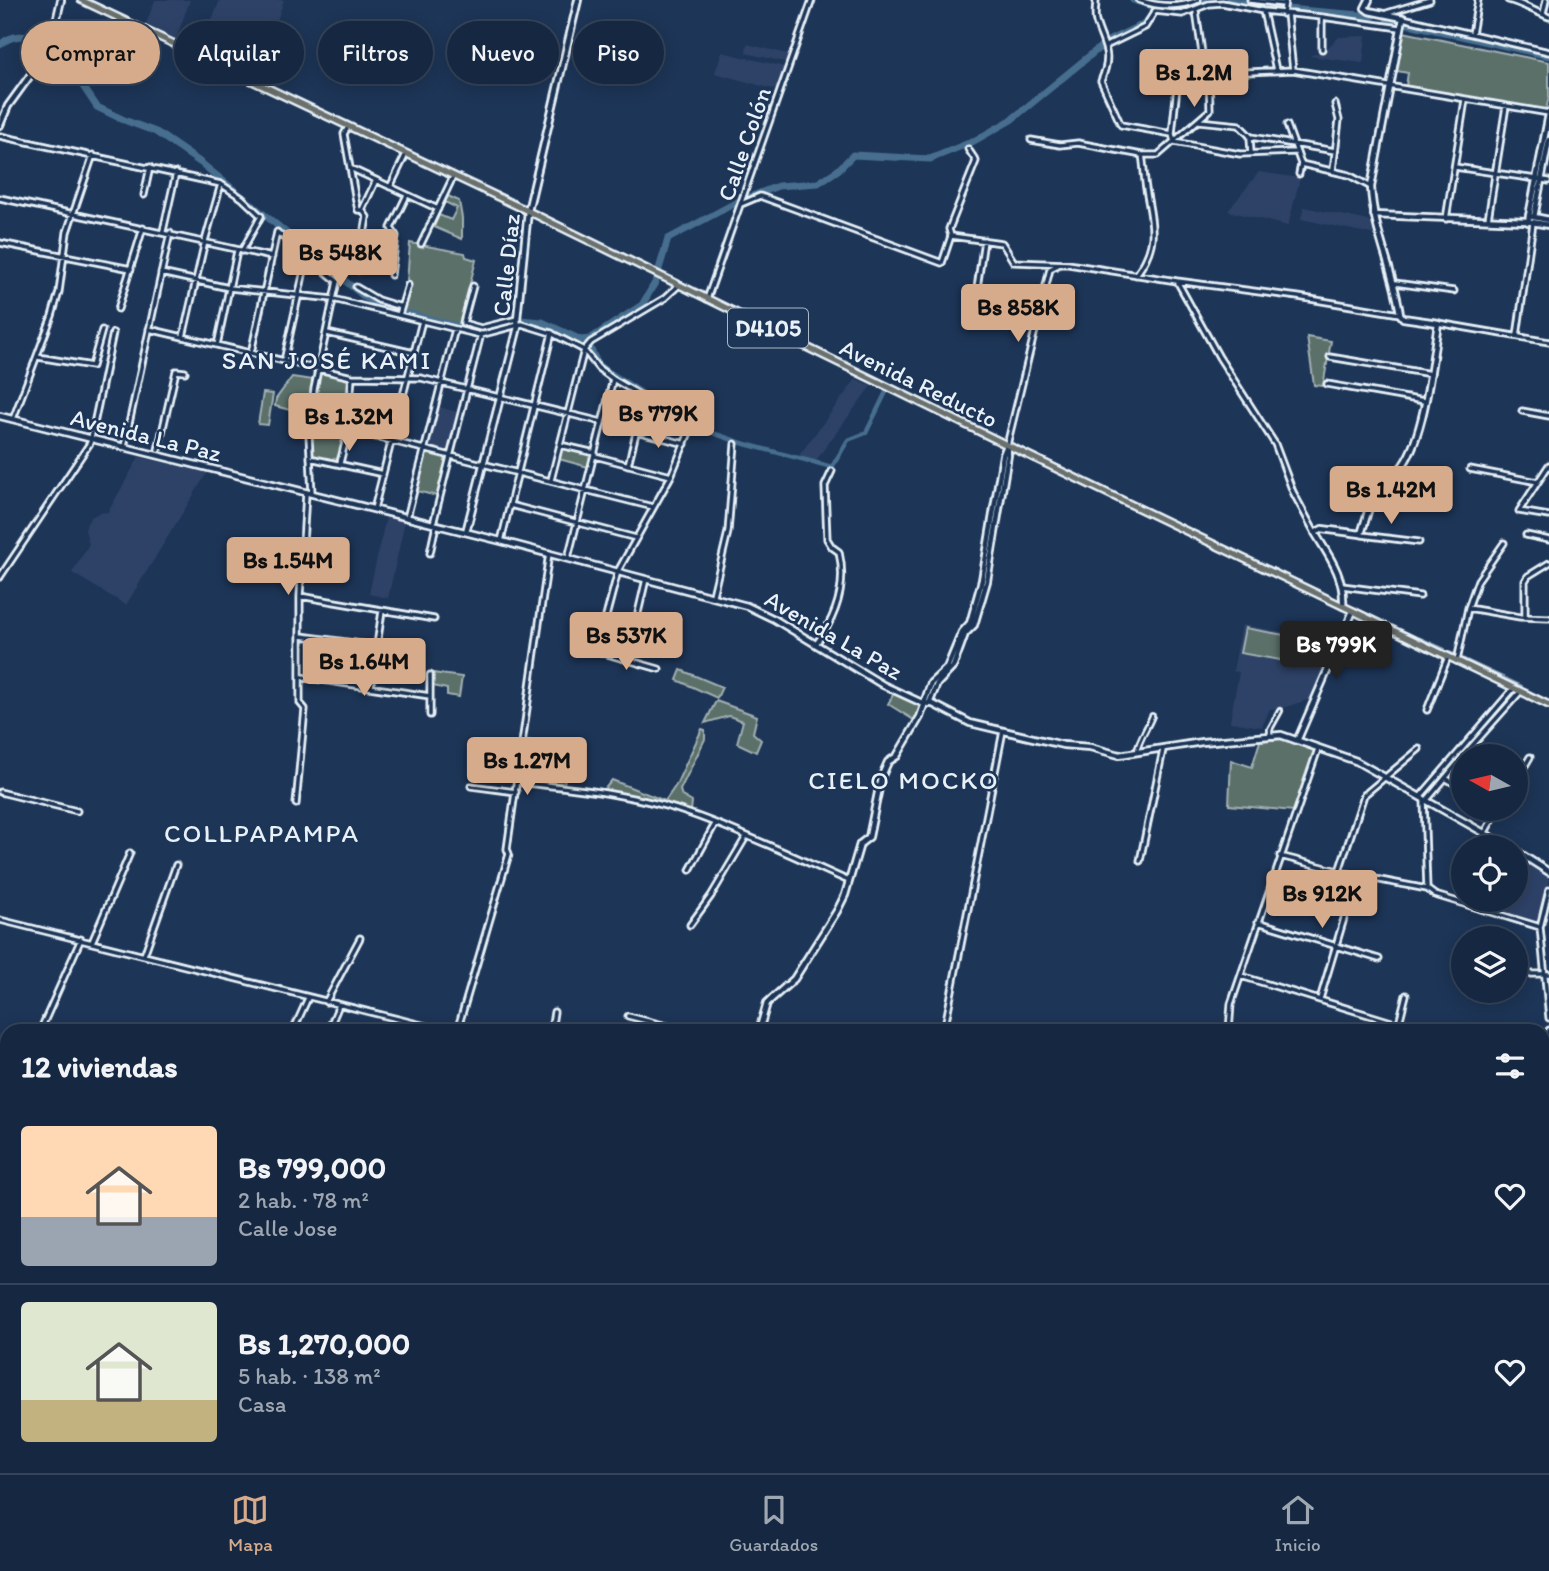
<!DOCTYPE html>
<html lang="es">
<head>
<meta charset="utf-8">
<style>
  body { margin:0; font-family:Itim,sans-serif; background:#23344c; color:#f1f3f6; height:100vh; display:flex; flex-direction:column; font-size:26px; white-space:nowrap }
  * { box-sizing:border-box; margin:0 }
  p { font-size:23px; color:#9ea6b1 }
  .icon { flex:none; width:38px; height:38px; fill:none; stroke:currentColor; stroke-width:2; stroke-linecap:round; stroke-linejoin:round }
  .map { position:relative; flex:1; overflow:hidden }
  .drawer { position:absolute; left:0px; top:1024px; width:1550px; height:450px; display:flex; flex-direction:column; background:#162841; border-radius:21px 21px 0 0; box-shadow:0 4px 18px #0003,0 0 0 2px #35445a }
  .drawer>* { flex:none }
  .banner { position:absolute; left:21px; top:21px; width:700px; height:63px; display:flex; gap:14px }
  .needle { width:46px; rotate:278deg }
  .buttons { position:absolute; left:1451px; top:744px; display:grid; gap:14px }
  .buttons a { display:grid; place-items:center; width:77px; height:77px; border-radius:50%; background:#162841; box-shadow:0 4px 18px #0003,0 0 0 2px #35445a; font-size:35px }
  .price { position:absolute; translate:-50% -60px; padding:0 16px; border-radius:7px; background:#d6ab8b; color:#111; font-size:23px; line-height:46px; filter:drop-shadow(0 2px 4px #0008) }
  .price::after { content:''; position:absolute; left:50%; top:42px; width:21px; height:16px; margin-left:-10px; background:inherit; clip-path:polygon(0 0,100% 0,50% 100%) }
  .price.active { background:#222; color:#fff }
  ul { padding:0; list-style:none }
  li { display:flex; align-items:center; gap:21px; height:175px; padding:0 21px }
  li+li { border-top:2px solid #35445a }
  li span { display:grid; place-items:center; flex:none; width:196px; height:140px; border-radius:7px; color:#555 }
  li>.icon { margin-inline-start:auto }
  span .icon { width:84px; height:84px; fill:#fffc; stroke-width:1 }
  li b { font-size:30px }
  h2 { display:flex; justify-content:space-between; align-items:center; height:84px; padding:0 21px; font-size:30px }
  .pill { padding:0 24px; border-radius:32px; background:#162841; box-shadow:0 4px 18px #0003,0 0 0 2px #35445a; font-size:24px; line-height:63px }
  .pill.active { background:#d6ab8b; color:#111 }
  .tab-bar { display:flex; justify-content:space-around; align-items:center; height:98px; border-top:2px solid #35445a; background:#162841; font-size:19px; color:#9ea6b1 }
  .tab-bar a { display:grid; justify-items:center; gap:4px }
  .tab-bar .active { color:#d6ab8b }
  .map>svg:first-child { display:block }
</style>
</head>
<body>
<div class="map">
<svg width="1549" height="1473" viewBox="0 0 1549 1473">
  <rect width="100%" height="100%" fill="#1d3557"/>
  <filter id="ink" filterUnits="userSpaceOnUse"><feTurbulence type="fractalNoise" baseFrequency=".0143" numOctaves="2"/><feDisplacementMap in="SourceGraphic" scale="14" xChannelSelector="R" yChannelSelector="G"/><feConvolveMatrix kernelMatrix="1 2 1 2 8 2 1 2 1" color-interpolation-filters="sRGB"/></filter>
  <g filter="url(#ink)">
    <path fill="#2e4367" d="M155,0H190L176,39L146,24Z
      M220,0H284L273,33L238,23L229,30L219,59L200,50Z
      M1366,36L1363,63L1309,56L1324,51L1339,37Z
      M747,44L791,55L789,63L746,53Z
      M722,52L785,67L777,90L715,73Z
      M1259,172L1300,178L1288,226L1228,211Z
      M1304,207L1369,221L1376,235L1301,219Z
      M856,379L871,386L814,463L797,458Z
      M439,407L457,412L447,453L428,448Z
      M139,457L207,473L126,605L72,573L89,544L85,530L87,523L91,517L99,513L108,512Z
      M386,517L405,521L388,598L369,594Z
      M1242,625L1335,641L1310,699L1286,707L1270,709L1262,727L1230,722L1239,672L1233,671Z
      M1516,855L1549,876V884L1538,920L1536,922L1497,911L1499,900H1516Z"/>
    <path fill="#5b706b" stroke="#a2b0b2" stroke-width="2" d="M1403,32L1549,62V97L1546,110L1406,86L1408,73L1397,71Z
      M448,196L459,201L462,218V239L434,227L439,215L451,220L457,208L445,202Z
      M342,232L362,236L357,267L338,262Z
      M366,237L383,241L380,269L361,266Z
      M410,243L465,253L466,257L476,260L462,316L465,330L401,314L410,282L407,281Z
      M1307,337L1331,341L1323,386L1314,385Z
      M320,372L348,379C344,405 350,437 336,460L312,456L311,434Z
      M292,377L313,380L309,406L302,405L301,413L275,406L276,399Z
      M263,393L273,394L268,425L258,424Z
      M562,447L592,454L588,467L559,459Z
      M430,453L445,457L446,461L437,496L417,491L426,455Z
      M1245,628L1290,636L1286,661L1240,653Z
      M681,670L722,687L717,698L677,680Z
      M433,673L462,677L459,697L447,695V689L433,686Z
      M894,693L922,706L914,720L888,704Z
      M716,701L757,716L753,733L761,740L756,752L737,743L743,721L729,716L705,723Z
      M702,729L705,730V739L680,790L682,796L692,802L691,811L603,791L612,780L665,801L676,785Z
      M1284,739L1315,751L1294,811L1229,805L1231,760L1252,767L1260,741Z
      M527,740L569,747L564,785L521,781Z"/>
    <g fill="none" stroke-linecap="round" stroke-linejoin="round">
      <path stroke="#87a2b8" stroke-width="2" d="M1418,637L1445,649
        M1449,652L1457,655
        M1462,658L1522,686"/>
      <path stroke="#466e8e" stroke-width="4.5" d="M591,347L599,364L604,368L698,428L745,444L832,467L848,440L866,433L886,392
        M0,1367L7,1366"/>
      <path stroke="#466e8e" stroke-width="7" d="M1133,0C1161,10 1176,11 1204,0
        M1229,0L1287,9L1373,16
        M1387,19L1549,56
        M1110,40L1144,24L1150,18
        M0,45C16,30 31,38 50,42
        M56,46L97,107L124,120L156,132L201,163L366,298L381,306L396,310
        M659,269L668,239L737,202L778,186L818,183L838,170L853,155L930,159L974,141L1011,120L1104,44
        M403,312L480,332L513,322
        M520,320L542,322L581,340L590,339L642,305L656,281
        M0,1065L7,1066
        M1544,1274H1549"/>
      <g stroke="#e8f1f8" stroke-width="8">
        <path id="pedestrian" d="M1270,736V729L1280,711
          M1137,751C1138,741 1148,727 1152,716"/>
      </g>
      <g stroke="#e8f1f8" stroke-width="9">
        <path id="minor" d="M1096,0C1096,7 1094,16 1096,22C1104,48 1113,53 1101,81L1121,125L1172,134
          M1139,0C1158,7 1179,8 1198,0
          M1250,0L1284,4
          M1508,0C1523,4 1534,11 1549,17
          M1196,11L1205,74
          M1263,11L1276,70
          M1387,13L1430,0
          M1283,14L1285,0
          M1287,14L1293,70
          M1543,14L1546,0
          M1403,18L1549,52
          M1472,34L1478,0
          M1106,46L1145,27L1155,11L1182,14L1209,4L1222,3L1263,11L1322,17L1400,28
          M1322,49V17
          M1199,121L1239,125L1251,137L1335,151
          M1287,125L1301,164L1299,174
          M348,127L344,134L356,201L358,210H361
          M0,136L221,184L242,198L261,216L242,251
          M1250,137L1251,154
          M1031,140L1060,145L1078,143L1142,155H1158L1210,110L1209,74
          M1174,142L1172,134L1177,87L1205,74L1293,70L1549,113
          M1174,142L1240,154L1295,152
          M1301,164L1349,175L1371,187
          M1455,167L1549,181
          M350,168L438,209
          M1333,170L1339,120L1335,104
          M390,187L406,154
          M144,195L150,167
          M0,198L272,257
          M741,204L760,196L942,263L951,236L949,229L976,161L968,149
          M1446,219L1465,100
          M1488,219L1506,106
          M163,231L176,173
          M951,236L1002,243L1014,262L1068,264L1177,281L1219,357L1275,444L1293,492L1315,533
          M0,243L131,269
          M421,244L453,177
          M358,270L367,217L362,210L376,180
          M161,273L229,288L333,299L480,335L522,324L551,333L584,350L598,368L613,379L690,425V430L671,476L618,571L598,647L600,652L659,669
          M391,275L396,236L391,228L407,195
          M1136,275C1160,243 1152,224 1146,189C1144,177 1144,166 1142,155
          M1177,281L1298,297L1400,314
          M1395,283L1454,291
          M473,286L463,323L481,328L517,319
          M356,287L378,300L401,307
          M707,299L812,0
          M118,309L143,228
          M399,315L408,285
          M973,316L984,240
          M1438,323L1549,342
          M149,329L352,377L421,378L602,422
          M327,333L414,353
          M1517,336L1533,223
          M183,337L205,241L221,184
          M217,345L237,251
          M251,353L277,232L337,281L314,389L309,435L312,494
          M38,357L92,366L102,330
          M1330,357L1431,374
          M284,361L307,257
          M1327,384L1424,401
          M348,400L399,412
          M1522,411L1549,416
          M13,419L52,316L59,292L67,232L93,155
          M348,430L653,507
          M636,431L685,444
          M560,445L595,453
          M1007,445L1050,269L1058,265
          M124,447L170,233
          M158,450L176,371L185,372
          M595,456L671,476
          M310,458L383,474
          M340,463L348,430L352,377
          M628,465L645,397
          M1549,465L1519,511L1549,516
          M1470,469L1538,482
          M551,480L584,350L591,342L665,298L678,286
          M510,505L636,538
          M374,509L422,321
          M407,518L455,329
          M433,524L481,334
          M1362,535L1419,542
          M1526,535L1549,540
          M501,541L552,333
          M430,553L436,525
          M568,558L613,379
          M0,577L90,443L113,333
          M1342,586L1420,596
          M713,595L728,532L735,444
          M300,596L434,619
          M1468,608L1520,617L1549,618
          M1525,615V581L1528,576L1549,563
          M301,636L377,646
          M816,644C836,617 847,586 839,552L832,547L827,539L825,486L832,471
          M627,660L646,579
          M1457,661L1468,608L1478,580L1504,543
          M430,675V715
          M301,677L430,696
          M371,686L382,611
          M1427,710L1448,657
          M1463,756L1520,692
          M1445,778L1463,788
          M1516,781L1530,757
          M518,782C576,789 636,794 691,814C745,833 797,858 849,881
          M471,786L516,792
          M0,792L77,811
          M1420,797L1514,688
          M1424,800L1427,889
          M1426,801L1463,757
          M296,804L305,709L300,703V596L306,493
          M1484,834L1499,808
          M1280,856L1354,875L1427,889L1435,895L1540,927
          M1140,861L1163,750
          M690,870L715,824
          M1339,871L1364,795L1419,749
          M1549,890L1540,927L1549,1018
          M0,920L446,1031
          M1258,922L1379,959
          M690,925L711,896L746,837
          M92,942L130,853
          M144,955L176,865
          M1516,974H1549
          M1241,976L1421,1031
          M1320,999L1348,905L1354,875
          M326,1002L360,938
          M628,1016L687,1031
          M40,1031L81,939
          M293,1031L308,998
          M328,1031L339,1005
          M457,1031L509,854L507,849L549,553
          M551,1031L554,1012
          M944,1031L1003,731
          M1229,1031L1231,1004L1318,749
          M1397,1031L1406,995
          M1546,1063L1549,1030
          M1544,1133L1549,1134
          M0,1266L7,1267
          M1544,1282H1549
          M1544,1342L1549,1344
          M1544,1425L1549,1426
          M0,1428H7
          M1203,1466L1205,1473
          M1375,1466L1381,1473
          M44,1473V1466
          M354,1473L356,1466
          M860,1473L866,1466
          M982,1473L983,1466
          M1314,1473L1355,1466"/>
      </g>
      <g stroke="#e8f1f8" stroke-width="10">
        <path id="tertiary" d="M1529,216L1549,114
          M1534,217L1549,140
          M466,532L518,327L517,319L528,211L578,0
          M924,703L931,683L947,668L962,632L970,623L982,580L1003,455L1007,445
          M929,704L937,684L953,667L965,634L974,625L987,581L1008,455L1007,449
          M759,1031L767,1003L794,979L837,911L845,895L860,844L869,837L881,778L888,762L897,756L920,717L925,703
          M681,1473L683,1466"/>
      </g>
      <g stroke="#e8f1f8" stroke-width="10">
        <path id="secondary" d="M0,125L8,106L50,48L61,0
          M1374,215L1526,221L1549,225
          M1528,222L1529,216L1549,220
          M0,416L501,541L747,606L774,619L883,685L922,703L933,704L970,723L1063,745L1090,747L1119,755L1202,742L1281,735L1356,761L1509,847
          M1343,606C1345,577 1329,556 1315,533L1322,529L1361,534L1375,489C1383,478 1394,478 1403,465C1425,434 1432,361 1438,323L1403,318L1400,314C1394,271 1373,231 1371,187L1403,18L1369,11L1365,8L1369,0
          M1297,741L1353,611
          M1516,851L1549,872"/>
      </g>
      <g stroke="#e8f1f8" stroke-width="10">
        <path id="primary" d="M81,0L528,211L1007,445L1549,705
          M0,1473H23"/>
      </g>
      <use href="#pedestrian" stroke="#1d3557" stroke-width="2.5"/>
      <use href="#minor" stroke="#1d3557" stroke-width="3.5"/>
      <use href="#tertiary" stroke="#1d3557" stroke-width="4.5"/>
      <use href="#secondary" stroke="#1d3557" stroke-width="4.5"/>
      <use href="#primary" stroke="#6b706d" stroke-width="5"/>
    </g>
  </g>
  <g text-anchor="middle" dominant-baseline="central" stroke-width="5" stroke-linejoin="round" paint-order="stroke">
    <rect fill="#1d3557" stroke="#abb9c8" stroke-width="2" x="728" y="308.5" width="80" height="39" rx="5"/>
    <g font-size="23" font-weight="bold" fill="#e8f1f8">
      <text x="768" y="328">D4105</text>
    </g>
    <g font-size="24" fill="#e8f1f8" stroke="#1d3557">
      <text transform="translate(744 144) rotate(-71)">Calle Colón</text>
      <text transform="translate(506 265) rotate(-84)">Calle Díaz</text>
      <text transform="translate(919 383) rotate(26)">Avenida Reducto</text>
      <text transform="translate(146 435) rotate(14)">Avenida La Paz</text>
      <text transform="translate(834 635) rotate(30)">Avenida La Paz</text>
    </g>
    <g font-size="26" letter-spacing="2" fill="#e8f1f8" stroke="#1d3557">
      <text x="327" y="360">SAN JOSÉ KAMI</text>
      <text x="904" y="780">CIELO MOCKO</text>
      <text x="262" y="833">COLLPAPAMPA</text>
    </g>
  </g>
</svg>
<div class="buttons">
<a><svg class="needle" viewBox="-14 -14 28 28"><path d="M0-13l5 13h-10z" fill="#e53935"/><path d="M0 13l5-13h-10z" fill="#9ea6b1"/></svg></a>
<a><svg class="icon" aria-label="locate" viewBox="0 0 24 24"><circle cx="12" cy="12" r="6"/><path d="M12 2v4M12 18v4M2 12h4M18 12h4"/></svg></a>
<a><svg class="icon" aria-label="layers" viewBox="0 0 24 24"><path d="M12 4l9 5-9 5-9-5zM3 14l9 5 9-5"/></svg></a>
</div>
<b class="price" style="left:1194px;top:109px">Bs 1.2M</b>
<b class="price" style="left:340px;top:289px">Bs 548K</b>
<b class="price" style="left:1018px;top:344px">Bs 858K</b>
<b class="price" style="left:658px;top:450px">Bs 779K</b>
<b class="price" style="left:349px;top:453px">Bs 1.32M</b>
<b class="price" style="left:1391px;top:526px">Bs 1.42M</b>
<b class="price" style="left:288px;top:597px">Bs 1.54M</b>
<b class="price" style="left:626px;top:672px">Bs 537K</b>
<b class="price active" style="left:1336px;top:681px">Bs 799K</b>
<b class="price" style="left:364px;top:698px">Bs 1.64M</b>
<b class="price" style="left:527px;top:797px">Bs 1.27M</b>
<b class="price" style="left:1322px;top:930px">Bs 912K</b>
<div class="banner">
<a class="pill active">Comprar</a>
<a class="pill">Alquilar</a>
<a class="pill">Filtros</a>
<a class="pill">Nuevo</a>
<a class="pill">Piso</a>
</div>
<section class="drawer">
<h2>12 viviendas<svg class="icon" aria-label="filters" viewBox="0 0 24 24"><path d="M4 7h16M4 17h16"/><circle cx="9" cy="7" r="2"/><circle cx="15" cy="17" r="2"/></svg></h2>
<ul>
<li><span style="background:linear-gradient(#ffd9b3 65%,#9aa5b1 0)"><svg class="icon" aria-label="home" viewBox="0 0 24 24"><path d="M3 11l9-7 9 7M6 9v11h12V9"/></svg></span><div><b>Bs 799,000</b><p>2 hab. · 78 m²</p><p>Calle Jose</p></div><svg class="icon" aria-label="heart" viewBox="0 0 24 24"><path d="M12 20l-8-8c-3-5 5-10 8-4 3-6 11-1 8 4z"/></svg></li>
<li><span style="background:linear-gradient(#dfe7d0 70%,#c2b280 0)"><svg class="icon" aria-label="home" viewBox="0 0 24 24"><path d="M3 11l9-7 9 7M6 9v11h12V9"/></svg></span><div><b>Bs 1,270,000</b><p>5 hab. · 138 m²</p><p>Casa</p></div><svg class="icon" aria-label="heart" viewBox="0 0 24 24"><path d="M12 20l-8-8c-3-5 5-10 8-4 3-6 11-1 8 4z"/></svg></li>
</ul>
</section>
</div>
<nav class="tab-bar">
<a class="active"><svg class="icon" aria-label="map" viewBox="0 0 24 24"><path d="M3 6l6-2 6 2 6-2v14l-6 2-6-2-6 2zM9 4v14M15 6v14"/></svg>Mapa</a>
<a><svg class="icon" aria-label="saved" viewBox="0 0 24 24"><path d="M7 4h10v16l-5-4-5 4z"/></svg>Guardados</a>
<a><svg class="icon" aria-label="home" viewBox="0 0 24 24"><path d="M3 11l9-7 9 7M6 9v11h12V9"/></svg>Inicio</a>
</nav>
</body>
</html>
